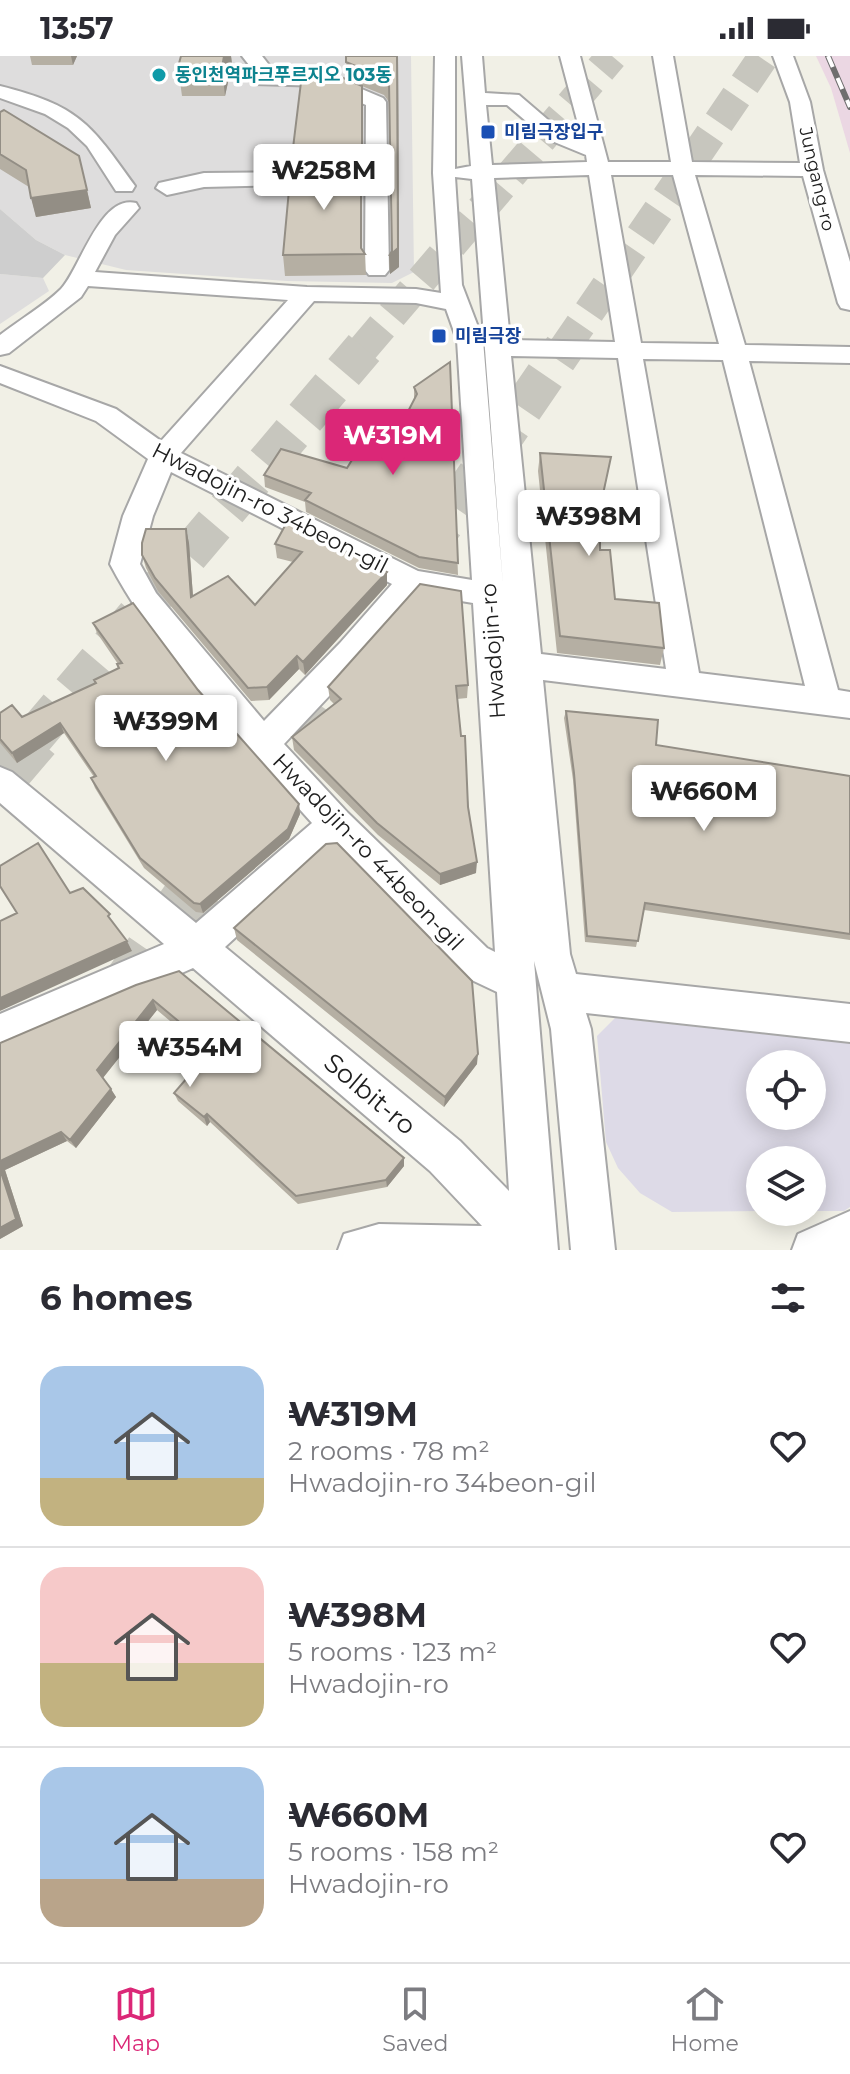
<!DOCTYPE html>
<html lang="en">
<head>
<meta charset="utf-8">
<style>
  body { margin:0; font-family:Montserrat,"Noto Sans KR",sans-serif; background:#f2f2f3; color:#2b2b33; height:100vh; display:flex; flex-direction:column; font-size:30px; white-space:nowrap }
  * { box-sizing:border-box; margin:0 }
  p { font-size:26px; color:#7c7c81 }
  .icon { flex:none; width:44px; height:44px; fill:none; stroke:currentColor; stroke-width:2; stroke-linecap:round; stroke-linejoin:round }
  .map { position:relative; height:1194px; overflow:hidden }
  .panel { display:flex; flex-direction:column; background:#fff; flex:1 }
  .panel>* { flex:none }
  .controls { position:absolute; left:746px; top:994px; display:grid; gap:16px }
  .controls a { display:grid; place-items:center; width:80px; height:80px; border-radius:50%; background:#fff; box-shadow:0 4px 20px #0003; font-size:40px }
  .price { position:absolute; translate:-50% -68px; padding:0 18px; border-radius:8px; background:#fff; color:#222; font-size:26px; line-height:52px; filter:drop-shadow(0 2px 4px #0008) }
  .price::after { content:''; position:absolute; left:50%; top:48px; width:24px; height:18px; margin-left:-12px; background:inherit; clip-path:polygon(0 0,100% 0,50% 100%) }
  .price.selected { background:#db2777; color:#fff }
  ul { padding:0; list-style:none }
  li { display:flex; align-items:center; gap:24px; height:200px; padding:0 40px }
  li+li { border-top:2px solid #e1e1e2 }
  li span { display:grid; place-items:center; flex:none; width:224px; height:160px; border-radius:24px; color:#555 }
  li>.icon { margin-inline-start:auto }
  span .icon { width:96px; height:96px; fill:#fffc; stroke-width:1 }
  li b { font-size:34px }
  h2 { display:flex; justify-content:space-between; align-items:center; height:96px; padding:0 40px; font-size:34px }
  .status { display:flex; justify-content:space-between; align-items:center; height:56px; padding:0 40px; background:#fff; direction:ltr }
  .status svg { height:22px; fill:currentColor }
  .tab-bar { display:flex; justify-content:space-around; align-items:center; height:112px; border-top:2px solid #e1e1e2; background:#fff; font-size:22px; color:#7c7c81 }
  .tab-bar a { display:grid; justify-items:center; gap:4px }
  .tab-bar .selected { color:#db2777 }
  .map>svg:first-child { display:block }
</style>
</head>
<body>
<div class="status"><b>13:57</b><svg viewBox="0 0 49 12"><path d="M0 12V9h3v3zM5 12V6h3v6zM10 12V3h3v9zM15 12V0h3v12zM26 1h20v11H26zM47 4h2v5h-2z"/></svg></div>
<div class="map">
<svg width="850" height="1194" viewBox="0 0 850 1194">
  <rect width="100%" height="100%" fill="#f1f0e6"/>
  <path fill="#dedddd" d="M0,0H411L414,216L392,227L287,225L126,214L65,199L36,184L0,153Z
    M0,218L43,222L49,235L0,268Z"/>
  <path fill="#ebd7e3" d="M816,0H850V97L831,32Z"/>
  <path fill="#cecece" d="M0,153L36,184L65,199L43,222L0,218Z"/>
  <path fill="#dddae7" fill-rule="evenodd" d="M615,962L850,987V1151L844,1155H812V1104H760V1155L672,1156L640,1137L618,1112L606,1086L597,980ZM760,1008H812V1060H760Z"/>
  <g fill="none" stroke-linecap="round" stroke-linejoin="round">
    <path stroke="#c7c6be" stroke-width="31" stroke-dasharray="31 15" stroke-linecap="butt" d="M362,294L612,0
      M563,294L764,0"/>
    <path stroke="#c7c6be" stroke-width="40" stroke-dasharray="40 20" stroke-linecap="butt" d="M421,501L564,292
      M33,682L364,292
      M297,682L353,601"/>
    <path stroke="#c7c6be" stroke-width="53" stroke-dasharray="53 27" stroke-linecap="butt" d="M0,721L35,680
      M256,742L299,680
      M121,940L218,799"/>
    <g stroke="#a7a7a7" stroke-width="4">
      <path id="minor" d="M242,0H262L269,9L270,18H326L383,42L386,46L389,214L385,219H369L365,214L366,49L323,30L254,28L249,9Z
        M435,0H455V113L471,110L462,0H482L485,37L519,39L561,75L582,83L560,0H580L608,106H671L653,0H673L692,106L800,107L790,46L773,0H793L810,46L823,114L850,206V254L841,252L838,247L803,120L695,119L745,289L850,291V307L749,305L838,634L850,636V662L543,624L570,898L576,918L850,948V986L586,957L591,973L615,1194H571L551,973L534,905L558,1194H338L344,1178L379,1168L482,1170L430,1115L193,912L0,998V958L164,888L0,747V711L12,716L196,867L312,767C243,689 158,599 110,508L123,460L148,403L96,365L0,327V310L116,353L161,385L288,244L88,230L81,241L9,297L0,299V279C19,264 44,250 61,233C80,213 100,138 136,147L139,152L115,179L95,216L307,231L416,233L441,237L433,117ZM486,49H507L547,83L586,99L587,106L492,109ZM589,119L615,286L510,284L494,122ZM611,119H673L719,288L641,287ZM455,121L472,123L503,529L483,284L462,229ZM314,245L416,247L446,253L457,284L472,524L418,515L181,397ZM511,300L618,302L666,613L541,598ZM643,303L723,304L805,630L699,617ZM171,416L392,528L340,587L264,665L156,537L140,508L153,460ZM419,538L473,547L495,896L487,892L348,757L284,688L362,605ZM334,791L459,918L497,936L509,1135L460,1085L225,891Z
        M0,30C79,50 90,67 135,130L132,135H116L87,90L68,72L45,58L0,42Z
        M333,116L344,123L341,128L204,131L167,139L156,132L159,127L204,117Z
        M850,1155V1194H792L798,1178Z"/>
    </g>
    <use href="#minor" fill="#fff" fill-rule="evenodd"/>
    <g stroke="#6e6e6e" stroke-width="6">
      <path id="rail" d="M828,0L850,51"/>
    </g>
    <use href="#rail" stroke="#fff" stroke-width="4" stroke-dasharray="12" stroke-linecap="butt"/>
  </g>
  <path fill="#b5afa3" d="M30,0H77L73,9H32Z
    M181,0H231L232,8L225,40H182L178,11Z
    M346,0H398L399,211L390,218L389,200L392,195L389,46L384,39L347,24Z
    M363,51V113H361L362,194L365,198L366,219L285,220L283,199L295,112L293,92Z
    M0,56L79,100L91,152L36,161L29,131L0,113Z
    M450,306L458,519L419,512L306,456L305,446L265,431L264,419L347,412L399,373L414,343V331Z
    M540,397L611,401L600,456V494L615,543L664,592L660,609L557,597L538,415Z
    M287,466L387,529L305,619L299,613L269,644L251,645L158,535L146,512L142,499L186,473L189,487L193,540L255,549L293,506L277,502L275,488Z
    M93,567L198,634L299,748L300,758L289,783L203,857L196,856L144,812L95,732L91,722L94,721L64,677L17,707L0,687V657L22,661L95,628L94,624L118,612L117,608H118L97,577Z
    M468,629L467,642L457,643L476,817L440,829L378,779L294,694L292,681L334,648L330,644L328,631Z
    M566,655L656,689L850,720V884L644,854L636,891L585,886L573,724L564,662Z
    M234,872L477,1008L444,1051L237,884Z
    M136,929L404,1110L387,1131L298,1148L210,1066L207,1070L178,1045L174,1037L208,997L157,954L103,1022L116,1041L76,1092L67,1085L5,1114L23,1170L0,1183V987Z"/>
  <path fill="#938e85" d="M71,0H77L73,9Z
    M224,0H231L232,8L225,40L222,12Z
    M398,0L399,211L390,218L389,200L398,192Z
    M362,30L363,51V113L362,92Z
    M361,112L362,133V198H361Z
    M87,134L91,152L36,161L31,142Z
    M186,473L189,487L194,554L191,541Z
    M387,516V529L305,619L303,606Z
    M297,600L299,613L269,644L267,631Z
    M60,667L64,677L17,707L12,697Z
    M299,748L300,758L289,783L203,857L200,848Z
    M477,806L476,817L440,829V818Z
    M127,885L132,895L0,955V942Z
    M153,944L157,954L102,1023L97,1014Z
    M478,998L477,1008L444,1051L445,1041Z
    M111,1033L116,1041L76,1092L70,1084Z
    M207,1058L210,1066L207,1070L204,1061Z
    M61,1076L67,1085L5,1114L23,1170L0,1183V1105Z
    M404,1102V1110L387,1131L386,1124Z"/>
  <path fill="#d2cbbe" stroke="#938e85" stroke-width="2" d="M181,0H224L222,12L178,11Z
    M346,0H397L398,192L389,200L392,195L389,28L384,22L346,6Z
    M302,18H334L362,30V92H293Z
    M4,54L79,100L87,134L31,142L26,114L0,98V56Z
    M291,112H361V192L365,198L283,199Z
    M450,306L458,507L419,501L305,444L311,437L264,419L281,393L347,412L376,365L399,373L417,338L414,331Z
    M540,397L611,401L600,452V494H610L615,543L659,547L664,592L560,580Z
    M287,466L387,516L303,606L297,600L267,631L248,632L155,522L142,499V487L146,473H186L191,541L228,520L255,549L302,496L275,488Z
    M420,528L461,535L468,629L456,630L461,680H465L468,751L477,806L440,818L377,767L292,681L341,643L328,631Z
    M133,547L198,634L299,748L288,773L200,848L194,847L140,802L91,722L96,720L60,667L12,697L0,683V657L12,649L22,661L96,627L94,624L119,612L117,608L122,607L93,567Z
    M566,655L658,664L656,689L850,720V878L645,847L638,885L587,880L574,717Z
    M38,787L70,837L83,832L110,858L108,860L127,885L0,942V865L17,857L0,830V810Z
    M337,787L472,925L478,998L445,1041L234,872L326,788Z
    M179,915L404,1102L386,1124L296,1140L207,1058L204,1061L174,1037L212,993L153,944L97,1014L111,1033L70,1084L61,1076L0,1105V987L136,929Z
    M0,1113L16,1163L0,1172Z"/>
  <circle fill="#0f9aa8" stroke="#fff" stroke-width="3" cx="159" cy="19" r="8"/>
  <g fill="#1a4fb4" stroke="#fff" stroke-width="3">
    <rect x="480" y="68" width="16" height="16" rx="4"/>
    <rect x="431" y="272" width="16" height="16" rx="4"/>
  </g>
  <g text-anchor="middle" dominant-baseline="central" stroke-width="7" stroke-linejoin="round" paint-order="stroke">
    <g font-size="18" font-weight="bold" fill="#0d838f" stroke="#fff" text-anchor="start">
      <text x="175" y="19">동인천역파크푸르지오 103동</text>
    </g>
    <g font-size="18" font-weight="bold" fill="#164399" stroke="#fff" text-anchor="start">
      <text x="504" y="76">미림극장입구</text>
      <text x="455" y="280">미림극장</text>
    </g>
    <g font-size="18" fill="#202020" stroke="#fff">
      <text transform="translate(817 123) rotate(77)">Jungang-ro</text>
    </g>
    <g font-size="22" fill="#202020" stroke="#fff">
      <text transform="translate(270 452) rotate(27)">Hwadojin-ro 34beon-gil</text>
      <text transform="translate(493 595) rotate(-94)">Hwadojin-ro</text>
      <text transform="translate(368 796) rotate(46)">Hwadojin-ro 44beon-gil</text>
    </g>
    <g font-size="26" fill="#202020" stroke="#fff">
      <text transform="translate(370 1038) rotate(40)">Solbit-ro</text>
    </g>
  </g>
</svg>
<div class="controls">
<a><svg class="icon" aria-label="locate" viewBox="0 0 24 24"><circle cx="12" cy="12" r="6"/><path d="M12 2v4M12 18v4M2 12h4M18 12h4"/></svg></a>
<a><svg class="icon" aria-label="layers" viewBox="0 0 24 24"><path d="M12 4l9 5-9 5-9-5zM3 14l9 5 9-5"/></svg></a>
</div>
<b class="price" style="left:324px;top:156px">₩258M</b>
<b class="price selected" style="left:393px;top:421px">₩319M</b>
<b class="price" style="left:589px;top:502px">₩398M</b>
<b class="price" style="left:166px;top:707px">₩399M</b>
<b class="price" style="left:704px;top:777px">₩660M</b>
<b class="price" style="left:190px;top:1033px">₩354M</b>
</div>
<section class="panel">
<h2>6 homes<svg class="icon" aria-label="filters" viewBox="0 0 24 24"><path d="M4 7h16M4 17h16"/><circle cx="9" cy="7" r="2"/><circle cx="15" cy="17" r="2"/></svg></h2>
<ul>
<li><span style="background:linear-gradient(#a9c7e8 70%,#c2b280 0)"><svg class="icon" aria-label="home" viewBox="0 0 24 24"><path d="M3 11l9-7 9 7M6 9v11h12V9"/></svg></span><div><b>₩319M</b><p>2 rooms · 78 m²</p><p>Hwadojin-ro 34beon-gil</p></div><svg class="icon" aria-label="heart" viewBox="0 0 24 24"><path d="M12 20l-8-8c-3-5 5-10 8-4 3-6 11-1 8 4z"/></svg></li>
<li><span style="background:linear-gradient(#f6c9c9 60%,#c2b280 0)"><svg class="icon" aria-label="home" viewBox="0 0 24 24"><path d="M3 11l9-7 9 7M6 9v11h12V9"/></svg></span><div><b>₩398M</b><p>5 rooms · 123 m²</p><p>Hwadojin-ro</p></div><svg class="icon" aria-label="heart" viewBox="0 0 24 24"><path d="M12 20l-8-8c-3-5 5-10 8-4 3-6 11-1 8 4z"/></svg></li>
<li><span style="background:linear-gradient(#a9c7e8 70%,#b9a48a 0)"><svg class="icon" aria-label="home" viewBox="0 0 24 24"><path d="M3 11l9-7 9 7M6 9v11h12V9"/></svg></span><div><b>₩660M</b><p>5 rooms · 158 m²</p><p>Hwadojin-ro</p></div><svg class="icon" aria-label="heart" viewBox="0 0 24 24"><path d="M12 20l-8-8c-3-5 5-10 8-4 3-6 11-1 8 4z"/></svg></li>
</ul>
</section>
<nav class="tab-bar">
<a class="selected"><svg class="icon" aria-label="map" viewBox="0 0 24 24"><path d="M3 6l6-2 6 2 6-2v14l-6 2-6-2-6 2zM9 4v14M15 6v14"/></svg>Map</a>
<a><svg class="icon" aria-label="saved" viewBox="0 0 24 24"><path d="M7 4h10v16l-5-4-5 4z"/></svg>Saved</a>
<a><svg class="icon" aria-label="home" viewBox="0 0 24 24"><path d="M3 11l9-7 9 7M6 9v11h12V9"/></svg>Home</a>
</nav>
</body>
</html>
